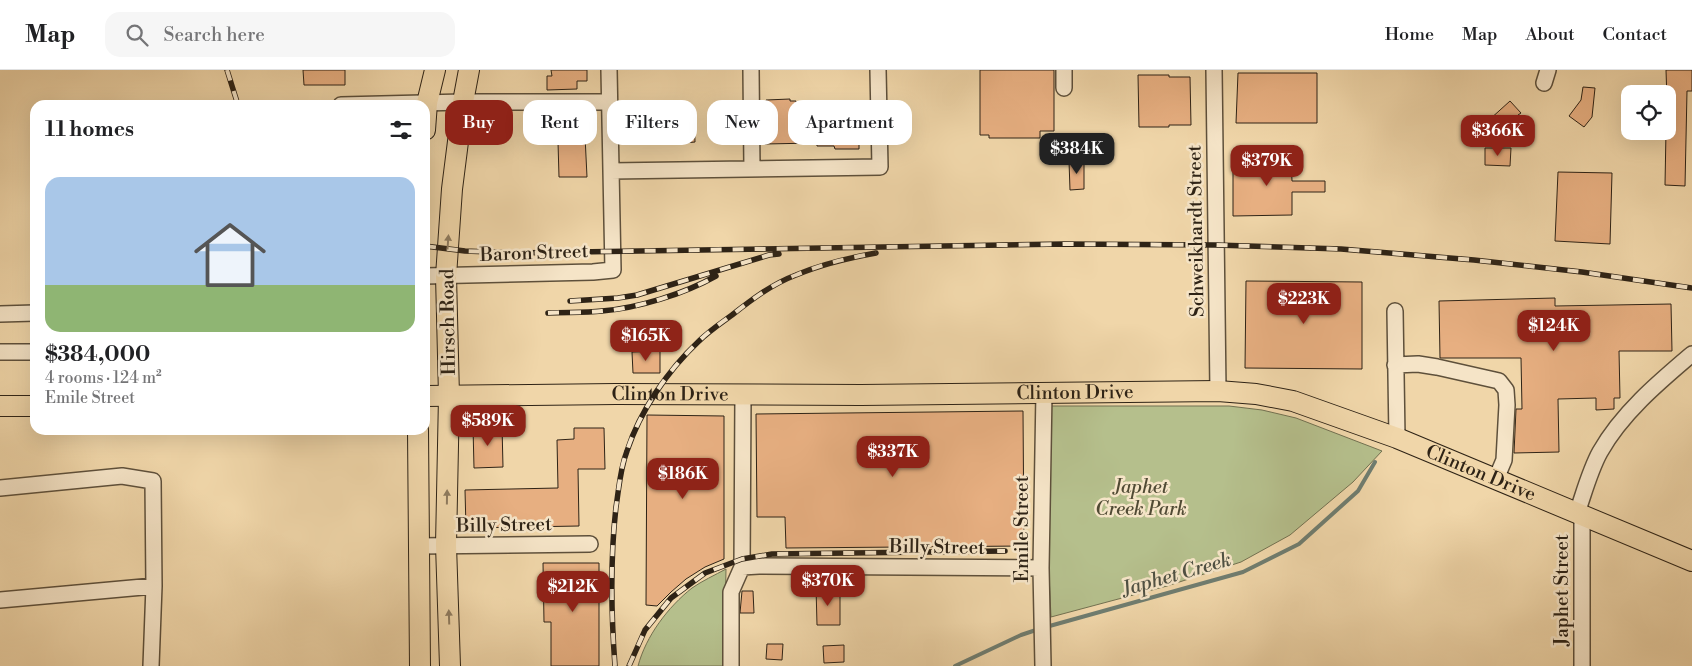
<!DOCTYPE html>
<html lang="en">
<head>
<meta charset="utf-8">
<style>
  body { margin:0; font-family:"Libre Bodoni",serif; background:#f6f6f6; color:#202124; height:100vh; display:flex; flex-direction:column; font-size:19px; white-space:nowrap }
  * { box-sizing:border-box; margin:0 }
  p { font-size:16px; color:#757577 }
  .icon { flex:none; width:28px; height:28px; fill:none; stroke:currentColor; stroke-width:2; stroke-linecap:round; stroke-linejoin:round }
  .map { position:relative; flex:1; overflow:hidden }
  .side { position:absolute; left:30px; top:30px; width:400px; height:335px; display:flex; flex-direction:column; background:#fff; border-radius:15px; box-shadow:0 5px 20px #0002 }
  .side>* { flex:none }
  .banner { position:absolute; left:445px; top:30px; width:475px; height:45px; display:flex; gap:10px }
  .controls { position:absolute; left:1621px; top:15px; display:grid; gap:10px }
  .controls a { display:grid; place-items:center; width:55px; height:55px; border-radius:10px; background:#fff; box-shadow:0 5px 20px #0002; font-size:25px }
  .price { position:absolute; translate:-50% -42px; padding:0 11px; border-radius:10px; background:#8f2418; color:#fff; font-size:16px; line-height:32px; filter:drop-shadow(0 1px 2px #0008) }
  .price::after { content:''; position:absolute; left:50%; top:30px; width:15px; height:11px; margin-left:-8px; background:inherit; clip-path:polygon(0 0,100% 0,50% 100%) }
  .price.active { background:#222; color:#fff }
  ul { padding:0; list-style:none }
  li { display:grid; align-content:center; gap:10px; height:265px; padding:0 15px }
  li+li { border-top:1px solid #e0e0e0 }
  li span { display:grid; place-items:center; height:155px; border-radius:15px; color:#555 }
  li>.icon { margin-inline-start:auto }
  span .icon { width:90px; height:90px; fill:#fffc; stroke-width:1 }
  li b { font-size:21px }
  h2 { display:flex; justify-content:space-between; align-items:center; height:60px; padding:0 15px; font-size:21px }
  .chip { padding:0 18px; border-radius:15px; background:#fff; box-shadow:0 5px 20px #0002; font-size:18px; line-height:45px }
  .chip.active { background:#8f2418; color:#fff }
  header { display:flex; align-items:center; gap:30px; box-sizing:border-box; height:70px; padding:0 25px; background:#fff; border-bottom:1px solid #e0e0e0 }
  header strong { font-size:24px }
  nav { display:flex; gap:28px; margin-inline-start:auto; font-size:18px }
  .search { width:350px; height:45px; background:#f6f6f6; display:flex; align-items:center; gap:12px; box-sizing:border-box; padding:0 18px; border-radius:15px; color:#757577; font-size:19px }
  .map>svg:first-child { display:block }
</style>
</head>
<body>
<header>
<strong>Map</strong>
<div class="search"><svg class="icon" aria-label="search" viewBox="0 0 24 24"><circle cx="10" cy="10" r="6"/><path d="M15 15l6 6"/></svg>Search here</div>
<nav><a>Home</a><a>Map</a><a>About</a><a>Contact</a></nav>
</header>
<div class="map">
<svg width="1692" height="596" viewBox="0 0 1692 596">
  <rect width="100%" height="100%" fill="#f0d6a9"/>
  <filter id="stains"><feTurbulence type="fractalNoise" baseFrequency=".004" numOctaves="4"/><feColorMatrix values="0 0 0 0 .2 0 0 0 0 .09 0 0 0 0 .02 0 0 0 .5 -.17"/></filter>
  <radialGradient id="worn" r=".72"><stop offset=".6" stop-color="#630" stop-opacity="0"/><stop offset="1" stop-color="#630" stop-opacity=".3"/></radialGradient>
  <path fill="#b5bf8c" stroke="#727151" d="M1050,336H1229L1262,340L1296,348L1382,381L1353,412L1290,465L1241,492L1167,516L1051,547L1048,484Z
    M726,499L724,596H638C646,566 668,537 692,518C702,511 715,505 726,499Z"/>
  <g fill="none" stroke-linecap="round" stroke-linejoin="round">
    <path stroke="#6f7d70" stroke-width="4" d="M1046,557L1243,502L1299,474L1358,421L1375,392
      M955,596L1021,565L1039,559"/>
  </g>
  <path fill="#e7af81" stroke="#2e2316" d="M303,0H345V15H304Z
    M551,0H587V11H577V19L547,20V6H552Z
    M980,0H1054V61H1040V68H989V65H980Z
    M1666,0H1692V21H1687L1685,116L1665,115L1666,61H1668Z
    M1238,3H1317V53H1236Z
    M1138,5H1169V7H1190L1191,55H1169V57H1139Z
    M1583,17L1595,18L1592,47L1584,57L1569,46L1581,30Z
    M790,29V31H796L797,46H813L814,73L765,74L764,33H766V30Z
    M843,31H864V56H859V79H835L834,76H817L816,64L843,62Z
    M1510,31L1521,43L1518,45L1521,49L1497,69L1491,62L1496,58L1489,50Z
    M694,39L695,72L684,73L683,40Z
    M590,43L591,66H585L587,107H559L558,72H538L537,61H529V49L537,48V44Z
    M1485,78H1511L1510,96L1485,95Z
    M1291,87L1292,111H1325V122H1292V145L1233,146V88Z
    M1069,91H1084V119L1070,120Z
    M1558,102L1612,103L1610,174L1555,171Z
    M1246,211L1362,212V299L1245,298Z
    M1555,228V236L1671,234L1672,281H1619L1620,328H1614V339L1596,340V328L1558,329L1559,382L1514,383L1516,339H1522L1521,288H1440L1439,231Z
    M660,281V303H633L632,282Z
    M1023,341L1024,476L786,478L785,447H757L756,344Z
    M647,345L724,346V489L705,497L686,509L671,522L657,536L646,535Z
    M502,356L503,397L474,398L473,357Z
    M574,358H604L605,399H578L579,456L466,458L465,420L558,418L557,370L574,369Z
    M543,493H599V596H551V552H544Z
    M816,517H829V525L840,524V555H817Z
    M742,521H753L754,543H740Z
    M767,574H783L782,590L766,589Z
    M844,575V592L824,593L823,576Z"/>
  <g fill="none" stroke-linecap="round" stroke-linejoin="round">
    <g stroke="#5e503b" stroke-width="18">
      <path id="minor" d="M751,0L752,99
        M1064,0V18
        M1214,0L1218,321
        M1544,13L1548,0
        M341,35L463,32H609
        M611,101L880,97L878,0
        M425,206L593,202L613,200L609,0
        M1395,241L1397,368
        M0,244L35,243
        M0,282H35
        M1395,295L1418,294L1437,297L1499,311L1506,320L1507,335L1504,390L1496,409
        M0,418L122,406L153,411L154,516L151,596
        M1577,443C1584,423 1590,400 1600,382C1622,343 1659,312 1692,284
        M1582,445V596
        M418,476L590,474
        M742,497L759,496L1041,498
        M0,530L154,516
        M731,596V522L742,497L743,325
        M1043,596L1041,498L1044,322"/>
    </g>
    <g stroke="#2e2316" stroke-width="22">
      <g id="major">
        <path d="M425,60L427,33L435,0"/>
        <path id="s1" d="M425,326L616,324L861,325L1218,321L1256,324L1293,331L1397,368L1692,491"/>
        <path d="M0,336H35"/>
        <path d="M418,360L420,596"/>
        <path d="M450,596L446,475L449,326L446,206L452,119L463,32L469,0"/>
      </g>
    </g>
    <use href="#minor" stroke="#f5e4c7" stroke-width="15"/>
    <use href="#major" stroke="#f0d6a9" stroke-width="20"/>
    <g stroke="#2e2316" stroke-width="5.5">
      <path id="rail" d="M227,0L238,35
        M425,176L465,181L514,183L1064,174L1216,175L1341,179L1474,190L1582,202L1692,218
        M570,231L618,228L637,225L769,185L779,184
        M548,243C566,242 584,243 602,241C638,238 684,224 716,206
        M615,596C611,543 610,490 616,437C619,418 620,399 627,381C640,341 668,300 699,271C709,261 721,253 732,245C751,230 772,214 796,205C822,194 848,188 876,183
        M629,596L645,560L671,528L705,503L742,489L772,484L1005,481"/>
    </g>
    <use href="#rail" stroke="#f5e4c7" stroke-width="4" stroke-dasharray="11" stroke-linecap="butt"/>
  </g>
  <defs><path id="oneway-solid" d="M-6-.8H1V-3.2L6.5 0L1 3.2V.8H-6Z" transform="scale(1.25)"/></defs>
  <g fill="#8f7c60">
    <use href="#oneway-solid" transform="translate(448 172) rotate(-86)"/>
    <use href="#oneway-solid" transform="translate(447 427) rotate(-89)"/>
    <use href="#oneway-solid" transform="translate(449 547) rotate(-92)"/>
  </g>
  <g text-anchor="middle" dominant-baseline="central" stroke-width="5" stroke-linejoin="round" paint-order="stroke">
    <g font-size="19" fill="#2e2316" stroke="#f5e4c7">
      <text transform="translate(1196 161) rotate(-91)">Schweikhardt Street</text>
      <text transform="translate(534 183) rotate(-2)">Baron Street</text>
      <text transform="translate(448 252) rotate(-91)">Hirsch Road</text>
      <text stroke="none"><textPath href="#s1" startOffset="650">Clinton Drive</textPath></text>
      <text stroke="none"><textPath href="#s1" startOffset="245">Clinton Drive</textPath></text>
      <text stroke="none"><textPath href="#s1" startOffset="1070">Clinton Drive</textPath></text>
      <text transform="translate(504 455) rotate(-1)">Billy Street</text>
      <text transform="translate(1022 459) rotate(-90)">Emile Street</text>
      <text transform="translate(937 477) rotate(1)">Billy Street</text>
      <text transform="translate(1562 520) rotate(-90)">Japhet Street</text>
    </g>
    <g font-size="19" font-style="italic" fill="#504a34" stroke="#f5e4c7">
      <text x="1141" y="417">Japhet<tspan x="1141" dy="22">Creek Park</tspan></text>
    </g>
    <g font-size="20" font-style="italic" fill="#4e5043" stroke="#f5e4c7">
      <text transform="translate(1177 505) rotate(-16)">Japhet Creek</text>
    </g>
  </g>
  <rect width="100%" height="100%" filter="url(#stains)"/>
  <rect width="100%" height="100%" fill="url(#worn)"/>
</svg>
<div class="controls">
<a><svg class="icon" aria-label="locate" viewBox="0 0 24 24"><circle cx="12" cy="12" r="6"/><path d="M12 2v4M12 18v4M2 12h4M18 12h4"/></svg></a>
</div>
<b class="price" style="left:1498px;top:87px">$366K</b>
<b class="price active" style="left:1077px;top:105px">$384K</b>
<b class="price" style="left:1267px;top:117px">$379K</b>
<b class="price" style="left:1304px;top:255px">$223K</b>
<b class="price" style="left:1554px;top:282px">$124K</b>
<b class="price" style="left:646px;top:292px">$165K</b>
<b class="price" style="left:488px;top:377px">$589K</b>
<b class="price" style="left:893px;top:408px">$337K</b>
<b class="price" style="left:683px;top:430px">$186K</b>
<b class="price" style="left:828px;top:537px">$370K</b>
<b class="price" style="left:573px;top:543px">$212K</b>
<div class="banner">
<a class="chip active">Buy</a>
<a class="chip">Rent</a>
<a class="chip">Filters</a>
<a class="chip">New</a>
<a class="chip">Apartment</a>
</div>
<section class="side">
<h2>11 homes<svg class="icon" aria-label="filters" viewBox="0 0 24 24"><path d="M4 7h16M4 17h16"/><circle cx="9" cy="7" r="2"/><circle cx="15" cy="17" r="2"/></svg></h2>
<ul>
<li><span style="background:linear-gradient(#a9c7e8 70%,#8fb573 0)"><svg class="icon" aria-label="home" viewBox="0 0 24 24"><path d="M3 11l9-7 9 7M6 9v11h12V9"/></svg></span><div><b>$384,000</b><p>4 rooms · 124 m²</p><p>Emile Street</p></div></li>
</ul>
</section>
</div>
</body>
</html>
